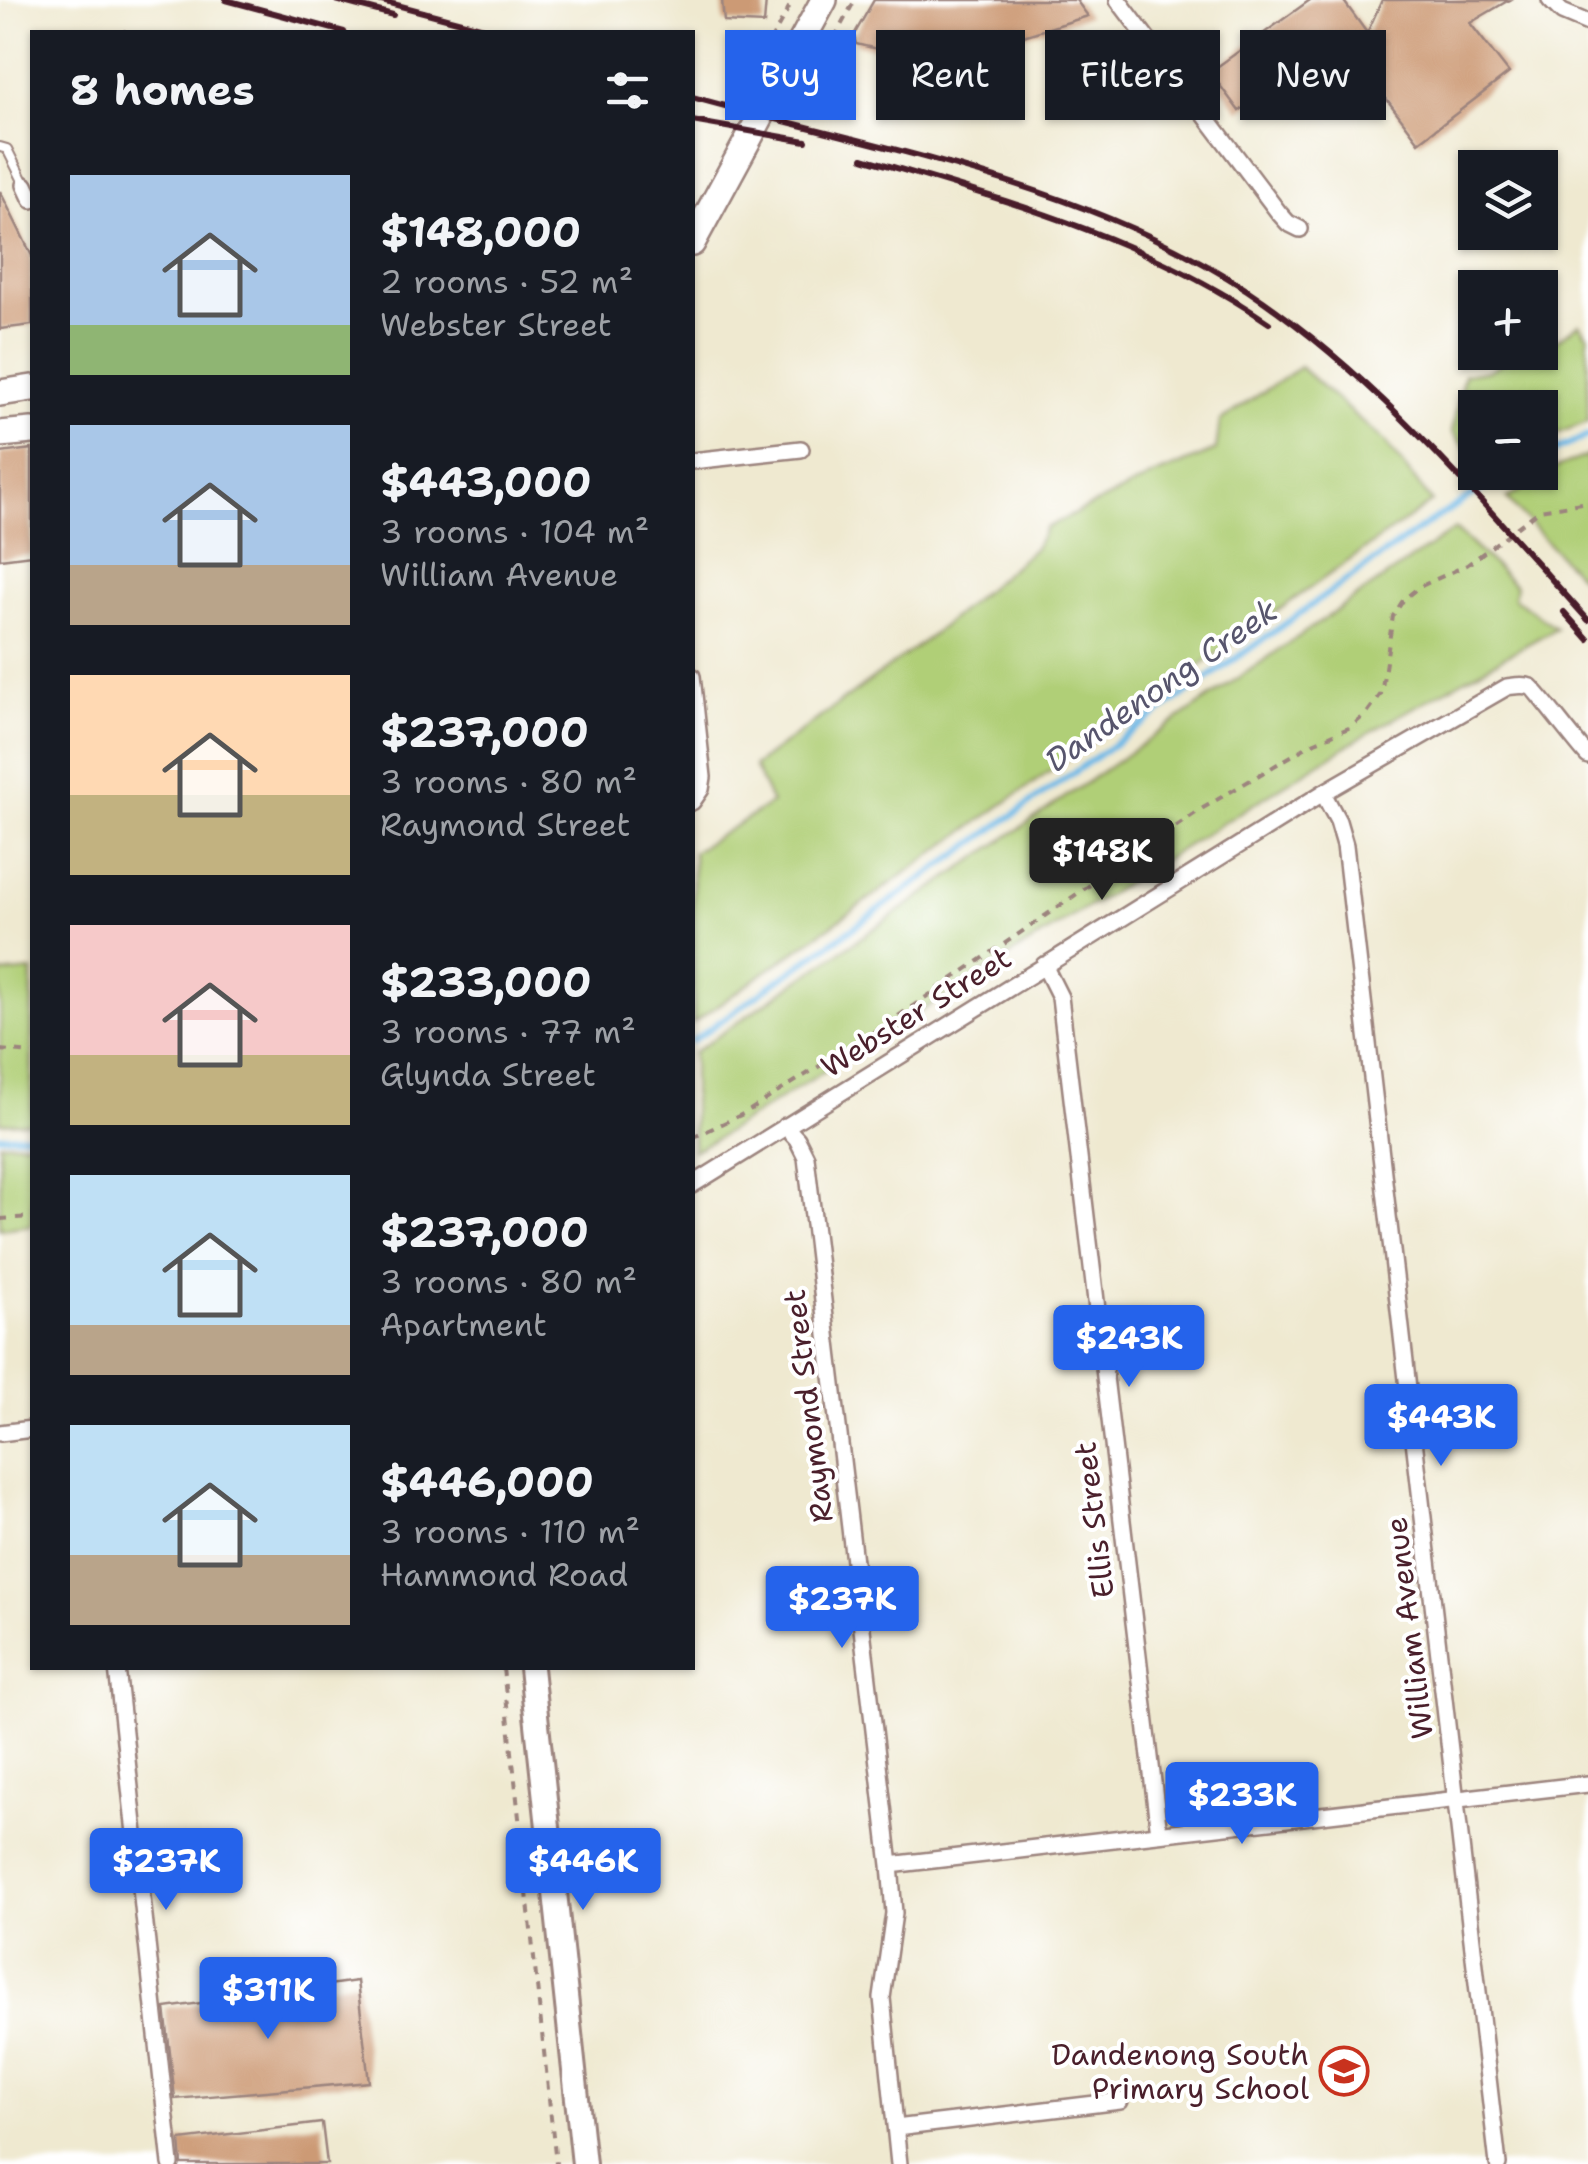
<!DOCTYPE html>
<html lang="en">
<head>
<meta charset="utf-8">
<style>
  body { margin:0; font-family:"Shantell Sans",sans-serif; background:#242831; color:#f1f3f6; height:100vh; display:flex; flex-direction:column; font-size:38px; white-space:nowrap }
  * { box-sizing:border-box; margin:0 }
  p { font-size:32px; color:#9ea1a6 }
  .icon { flex:none; width:55px; height:55px; fill:none; stroke:currentColor; stroke-width:2; stroke-linecap:round; stroke-linejoin:round }
  .map { position:relative; flex:1; overflow:hidden }
  .panel { position:absolute; left:30px; top:30px; width:665px; height:1640px; display:flex; flex-direction:column; background:#171b24; border-radius:0px; box-shadow:0 2px 8px #0004 }
  .panel>* { flex:none }
  .guide { position:absolute; left:725px; top:30px; width:712px; height:90px; display:flex; gap:20px }
  .tools { position:absolute; left:1458px; top:150px; display:grid; gap:20px }
  .tools a { display:grid; place-items:center; width:100px; height:100px; border-radius:0px; background:#171b24; box-shadow:0 2px 8px #0004; font-size:50px }
  .price { position:absolute; translate:-50% -85px; padding:0 22px; border-radius:10px; background:#2563eb; color:#fff; font-size:32px; line-height:65px; filter:drop-shadow(0 2px 5px #0008) }
  .price::after { content:''; position:absolute; left:50%; top:60px; width:30px; height:22px; margin-left:-15px; background:inherit; clip-path:polygon(0 0,100% 0,50% 100%) }
  .price.on { background:#222; color:#fff }
  ul { padding:0; list-style:none }
  li { display:flex; align-items:center; gap:30px; height:250px; padding:0 40px }
  li span { display:grid; place-items:center; flex:none; width:280px; height:200px; border-radius:0px; color:#555 }
  li>.icon { margin-inline-start:auto }
  span .icon { width:120px; height:120px; fill:#fffc; stroke-width:1 }
  li b { font-size:42px }
  h2 { display:flex; justify-content:space-between; align-items:center; height:120px; padding:0 40px; font-size:42px }
  .pill { padding:0 35px; border-radius:0px; background:#171b24; box-shadow:0 2px 8px #0004; font-size:35px; line-height:90px }
  .pill.on { background:#2563eb; color:#fff }
  .map>svg:first-child { display:block }
</style>
</head>
<body>
<div class="map">
<svg width="1588" height="2164" viewBox="0 0 1588 2164">
  <rect width="100%" height="100%" fill="#fff"/>
  <filter id="ink" filterUnits="userSpaceOnUse"><feTurbulence type="fractalNoise" baseFrequency=".01" numOctaves="2"/><feDisplacementMap in="SourceGraphic" scale="20" xChannelSelector="R" yChannelSelector="G"/><feConvolveMatrix kernelMatrix="1 2 1 2 8 2 1 2 1" color-interpolation-filters="sRGB"/></filter>
  <filter id="wash" filterUnits="userSpaceOnUse"><feTurbulence type="fractalNoise" baseFrequency=".0048" numOctaves="4" result="noise"/><feDisplacementMap in="SourceGraphic" scale="40" xChannelSelector="R" yChannelSelector="G"/><feGaussianBlur stdDeviation="2.25" result="paint"/><feColorMatrix in="noise" values="0 0 0 0 0 0 0 0 0 0 0 0 0 0 0 0 0 1.4 0 .05"/><feComposite in="paint" operator="in"/></filter>
  <g filter="url(#wash)">
    <rect width="100%" height="100%" fill="#efe9d0"/>
    <path fill="#b0cf77" stroke="#7d7751" stroke-width="2.5" d="M1579,324L1588,336V422L1540,440V408H1475V459L1452,432L1464,374L1490,370L1517,353L1530,356L1540,352Z
      M1300,367L1385,442L1432,502L693,1023V852L772,803L754,766L931,636L1035,548L1046,528L1153,476L1216,450L1220,421Z
      M1588,455V586L1507,499L1556,468Z
      M1455,529L1516,586L1514,598L1556,628L1361,737L719,1137L693,1151V1053Z
      M32,971V1122L0,1123V974Z
      M32,1142V1225L0,1229V1143Z"/>
    <g fill="none" stroke-linecap="round" stroke-linejoin="round">
      <path stroke="#6eb9e7" stroke-width="6" d="M1540,457L1588,436
        M692,1041L1427,524L1509,472
        M0,1136L32,1135"/>
    </g>
    <g id="blocks">
      <path fill="#cc9a74" d="M722,0H766L764,24L724,22Z
        M874,0H1076L1088,16L936,63L856,44L854,35Z
        M1310,0H1343L1367,33L1382,0H1509L1470,23L1509,73L1419,142L1367,73L1354,82L1328,47L1239,111L1210,72Z
        M0,191L32,256V325L0,329Z
        M32,449V555L0,559V453Z
        M357,1981L369,2082L175,2099L165,2008Z
        M322,2123L327,2164H182L180,2140Z"/>
    </g>
  </g>
  <g filter="url(#ink)">
    <use href="#blocks" fill-opacity="0" stroke="#9c847e" stroke-width="2.5"/>
    <g fill="none" stroke-linecap="round" stroke-linejoin="round">
      <g stroke="#9c847e" stroke-width="12">
        <path id="service" d="M0,147L7,149L25,185"/>
      </g>
      <g stroke="#9c847e" stroke-width="20">
        <path id="minor" d="M1118,0L1279,213L1288,223L1300,229
          M1550,0L1562,12L1588,23
          M25,185L32,200
          M692,461L801,449
          M692,676L703,777L701,789L692,802
          M1323,793L1338,821L1345,845L1498,2164
          M1044,965L1060,997L1159,1833
          M785,1126L797,1139L806,1157L890,1865L894,1913L882,1998L899,2164
          M692,1185L1323,793L1507,687C1515,686 1523,684 1531,687C1535,689 1579,747 1588,756
          M0,1433L32,1429
          M117,1668L171,2164
          M890,1865L1588,1784
          M896,2128L1120,2101"/>
      </g>
      <g stroke="#9c847e" stroke-width="28">
        <path id="secondary" d="M531,1668L584,2164"/>
      </g>
      <g stroke="#9c847e" stroke-width="30">
        <path id="primary" d="M692,243L824,0
          M0,393L32,388
          M0,434L32,431"/>
      </g>
      <path stroke="#9c847e" stroke-width="4" stroke-dasharray="8 8" stroke-linecap="butt" d="M125,32L126,30
        M747,84L793,0
        M803,95L855,0
        M0,1050L32,1053
        M692,1138L745,1113L888,1023L1203,808L1315,742L1351,727L1367,713L1381,694L1393,616L1404,599L1419,587L1467,565L1540,510L1588,502
        M0,1219L32,1217
        M503,1668L556,2164"/>
      <use href="#service" stroke="#fff" stroke-width="8"/>
      <use href="#minor" stroke="#fff" stroke-width="15"/>
      <use href="#secondary" stroke="#fff" stroke-width="22"/>
      <use href="#primary" stroke="#fff" stroke-width="25"/>
      <path stroke="#4a1f2b" stroke-width="6" d="M226,0L344,32
        M336,0L393,15
        M378,0L499,32
        M692,97C879,149 1082,182 1247,290C1380,378 1482,503 1588,620
        M692,121L806,141
        M863,158C1005,200 1145,238 1269,323
        M1564,612L1588,639"/>
    </g>
  </g>
  <defs>
    <g id="school-ring" transform="scale(2.5)"><circle r="9.5" fill="#fff" stroke="#c8321e" stroke-width="1.5"/><path d="M0-5L7-2L0 1L-7-2ZM-4 1L0 2.5L4 1V4Q0 6-4 4Z" fill="#c8321e"/></g>
  </defs>
  <g fill-rule="evenodd">
    <use href="#school-ring" x="1344" y="2071"/>
  </g>
  <g text-anchor="middle" dominant-baseline="central" stroke-width="8" stroke-linejoin="round" paint-order="stroke">
    <g font-size="30" fill="#4a1f2b" stroke="#fff">
      <text transform="translate(916 1012) rotate(-32)">Webster Street</text>
      <text transform="translate(808 1406) rotate(-97)">Raymond Street</text>
      <text transform="translate(1094 1520) rotate(-97)">Ellis Street</text>
      <text transform="translate(1409 1628) rotate(-97)">William Avenue</text>
    </g>
    <g font-size="30" fill="#4a1f2b" stroke="#fff" text-anchor="end">
      <text x="1309" y="2054">Dandenong South<tspan x="1309" dy="34">Primary School</tspan></text>
    </g>
    <g font-size="32" font-style="italic" fill="#57556d" stroke="#fff">
      <text transform="translate(1161 685) rotate(-35)">Dandenong Creek</text>
    </g>
  </g>
</svg>
<div class="tools">
<a><svg class="icon" aria-label="layers" viewBox="0 0 24 24"><path d="M12 4l9 5-9 5-9-5zM3 14l9 5 9-5"/></svg></a>
<a>+</a>
<a>−</a>
</div>
<b class="price on" style="left:1102px;top:903px">$148K</b>
<b class="price" style="left:1129px;top:1390px">$243K</b>
<b class="price" style="left:1441px;top:1469px">$443K</b>
<b class="price" style="left:842px;top:1651px">$237K</b>
<b class="price" style="left:1242px;top:1847px">$233K</b>
<b class="price" style="left:166px;top:1913px">$237K</b>
<b class="price" style="left:583px;top:1913px">$446K</b>
<b class="price" style="left:268px;top:2042px">$311K</b>
<div class="guide">
<a class="pill on">Buy</a>
<a class="pill">Rent</a>
<a class="pill">Filters</a>
<a class="pill">New</a>
</div>
<section class="panel">
<h2>8 homes<svg class="icon" aria-label="filters" viewBox="0 0 24 24"><path d="M4 7h16M4 17h16"/><circle cx="9" cy="7" r="2"/><circle cx="15" cy="17" r="2"/></svg></h2>
<ul>
<li><span style="background:linear-gradient(#a9c7e8 75%,#8fb573 0)"><svg class="icon" aria-label="home" viewBox="0 0 24 24"><path d="M3 11l9-7 9 7M6 9v11h12V9"/></svg></span><div><b>$148,000</b><p>2 rooms · 52 m²</p><p>Webster Street</p></div></li>
<li><span style="background:linear-gradient(#a9c7e8 70%,#b9a48a 0)"><svg class="icon" aria-label="home" viewBox="0 0 24 24"><path d="M3 11l9-7 9 7M6 9v11h12V9"/></svg></span><div><b>$443,000</b><p>3 rooms · 104 m²</p><p>William Avenue</p></div></li>
<li><span style="background:linear-gradient(#ffd9b3 60%,#c2b280 0)"><svg class="icon" aria-label="home" viewBox="0 0 24 24"><path d="M3 11l9-7 9 7M6 9v11h12V9"/></svg></span><div><b>$237,000</b><p>3 rooms · 80 m²</p><p>Raymond Street</p></div></li>
<li><span style="background:linear-gradient(#f6c9c9 65%,#c2b280 0)"><svg class="icon" aria-label="home" viewBox="0 0 24 24"><path d="M3 11l9-7 9 7M6 9v11h12V9"/></svg></span><div><b>$233,000</b><p>3 rooms · 77 m²</p><p>Glynda Street</p></div></li>
<li><span style="background:linear-gradient(#bfe0f5 75%,#b9a48a 0)"><svg class="icon" aria-label="home" viewBox="0 0 24 24"><path d="M3 11l9-7 9 7M6 9v11h12V9"/></svg></span><div><b>$237,000</b><p>3 rooms · 80 m²</p><p>Apartment</p></div></li>
<li><span style="background:linear-gradient(#bfe0f5 65%,#b9a48a 0)"><svg class="icon" aria-label="home" viewBox="0 0 24 24"><path d="M3 11l9-7 9 7M6 9v11h12V9"/></svg></span><div><b>$446,000</b><p>3 rooms · 110 m²</p><p>Hammond Road</p></div></li>
</ul>
</section>
</div>
</body>
</html>
